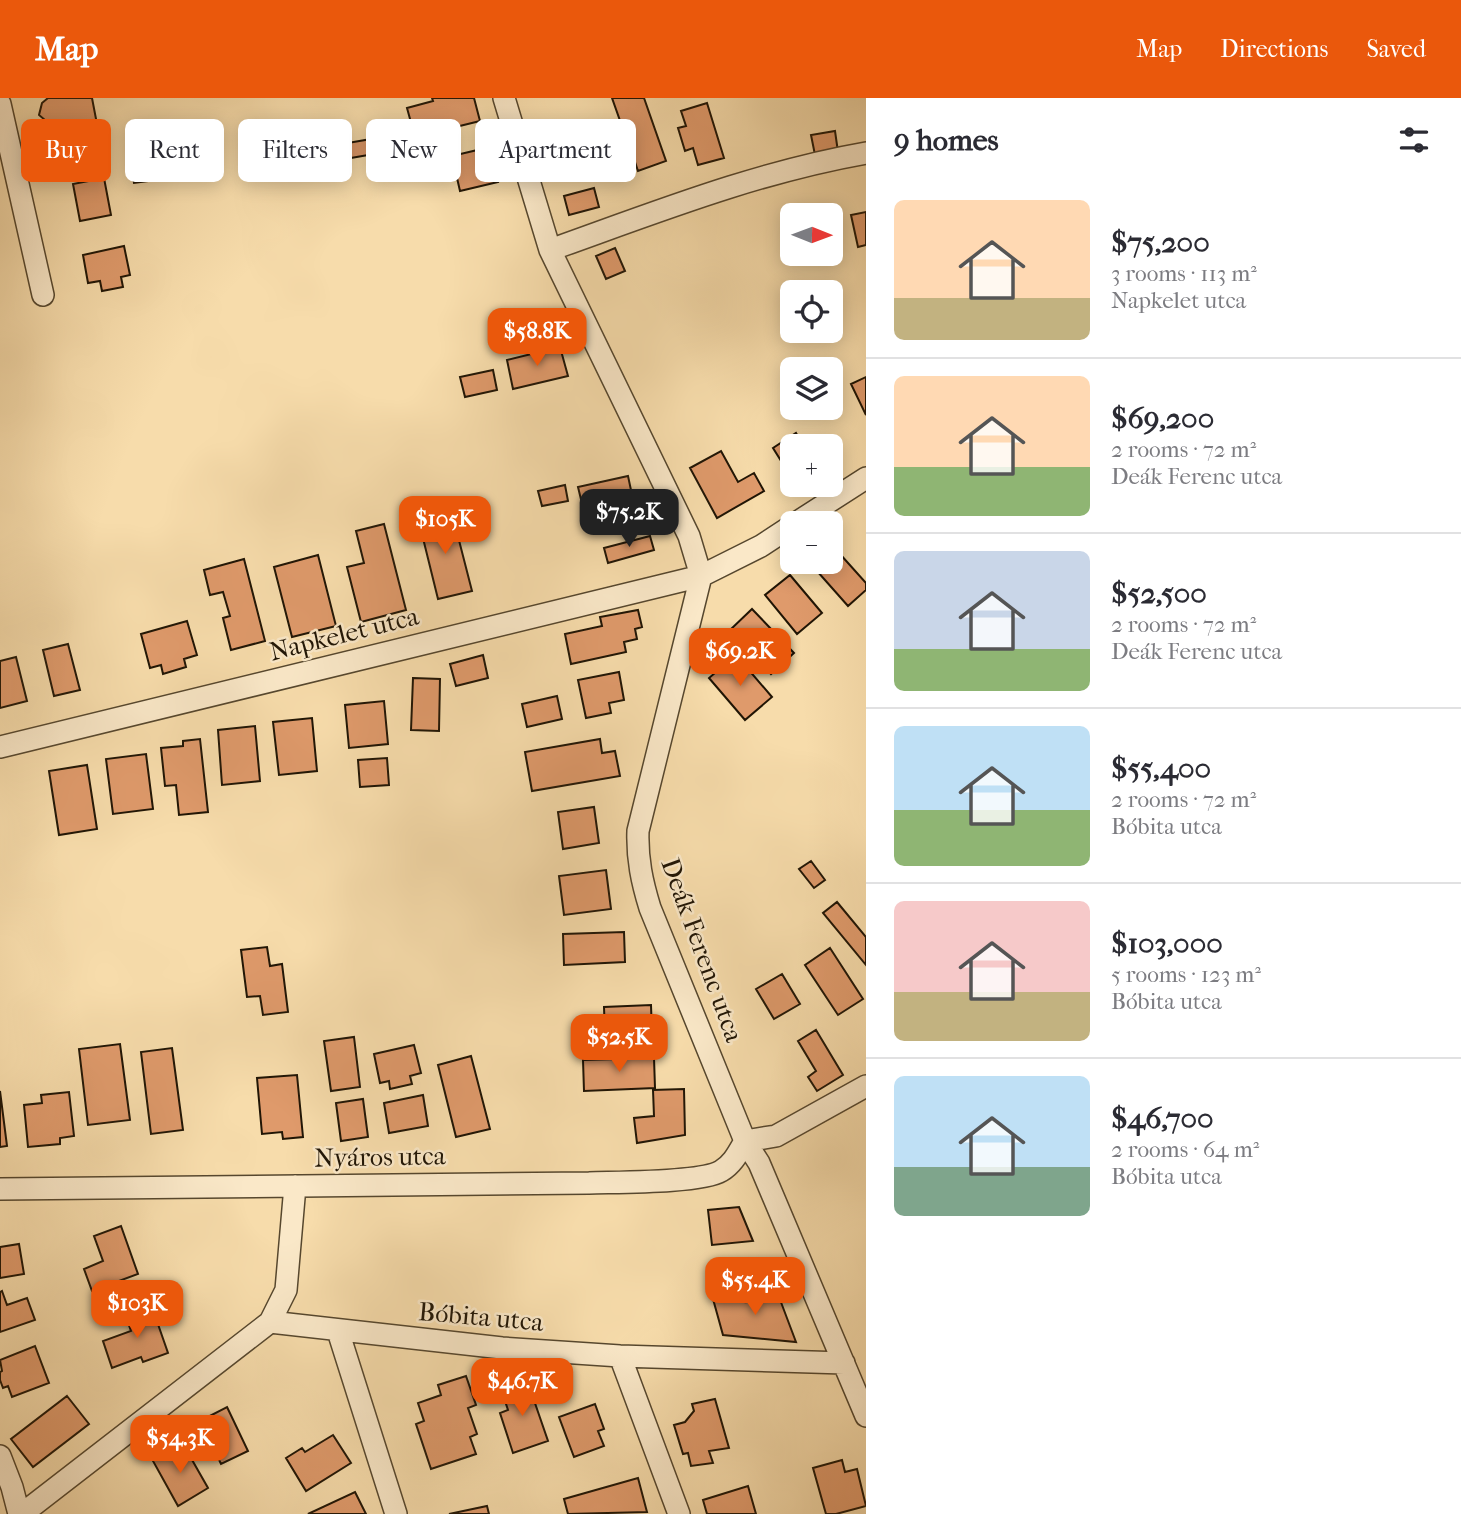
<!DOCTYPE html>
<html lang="en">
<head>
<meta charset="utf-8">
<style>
  body { margin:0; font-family:"IM FELL French Canon",serif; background:#f2f2f3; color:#2b2b33; height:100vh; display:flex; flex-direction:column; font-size:26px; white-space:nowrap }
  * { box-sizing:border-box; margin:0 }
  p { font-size:23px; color:#7c7c81 }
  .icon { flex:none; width:38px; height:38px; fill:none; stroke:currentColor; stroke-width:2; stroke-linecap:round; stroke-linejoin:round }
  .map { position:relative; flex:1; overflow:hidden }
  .details { display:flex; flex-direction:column; background:#fff; width:595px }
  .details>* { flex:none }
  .top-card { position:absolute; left:21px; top:21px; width:665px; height:63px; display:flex; gap:14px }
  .needle { width:46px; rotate:91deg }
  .controls { position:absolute; left:780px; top:105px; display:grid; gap:14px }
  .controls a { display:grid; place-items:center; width:63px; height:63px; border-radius:10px; background:#fff; box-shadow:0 4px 18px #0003; font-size:35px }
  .price { position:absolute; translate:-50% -60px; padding:0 16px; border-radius:14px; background:#ea580c; color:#fff; font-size:23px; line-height:46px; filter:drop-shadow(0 2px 4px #0008) }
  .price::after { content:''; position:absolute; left:50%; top:42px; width:21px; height:16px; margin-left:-10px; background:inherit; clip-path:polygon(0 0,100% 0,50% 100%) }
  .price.current { background:#222; color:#fff }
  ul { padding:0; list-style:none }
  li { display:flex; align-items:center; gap:21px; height:175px; padding:0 28px }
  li+li { border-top:2px solid #e1e1e2 }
  li span { display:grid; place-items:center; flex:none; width:196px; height:140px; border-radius:10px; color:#555 }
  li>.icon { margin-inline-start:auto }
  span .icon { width:84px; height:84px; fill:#fffc; stroke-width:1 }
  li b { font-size:30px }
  h2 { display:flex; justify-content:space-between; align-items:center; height:84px; padding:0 28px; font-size:30px }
  .chip { padding:0 24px; border-radius:10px; background:#fff; box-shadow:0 4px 18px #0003; font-size:24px; line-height:63px }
  .chip.current { background:#ea580c; color:#fff }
  header { display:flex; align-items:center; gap:42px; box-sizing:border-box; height:98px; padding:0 35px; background:#ea580c; color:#fff }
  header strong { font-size:33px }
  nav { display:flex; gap:38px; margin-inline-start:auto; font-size:24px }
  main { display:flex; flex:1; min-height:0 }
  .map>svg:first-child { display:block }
</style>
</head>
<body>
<header>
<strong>Map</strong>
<nav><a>Map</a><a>Directions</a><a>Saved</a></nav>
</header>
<main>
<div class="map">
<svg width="866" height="1416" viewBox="0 0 866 1416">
  <rect width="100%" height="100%" fill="#f7dcab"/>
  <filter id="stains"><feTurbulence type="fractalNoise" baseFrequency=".00286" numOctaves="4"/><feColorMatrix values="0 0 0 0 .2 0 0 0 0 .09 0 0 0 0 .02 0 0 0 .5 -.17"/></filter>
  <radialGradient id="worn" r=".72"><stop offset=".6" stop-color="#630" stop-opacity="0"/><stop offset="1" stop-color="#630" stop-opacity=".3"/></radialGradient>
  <path fill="#df9a6b" stroke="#201505" stroke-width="2" d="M48,0H92L101,47L47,57L43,31L52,28L39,17L42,5Z
    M432,0H474L480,23L415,39L407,10L433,3Z
    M612,0H644L666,63L638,73L634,61L625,65L615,38L624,34Z
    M707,5L724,60L698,67L693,50L685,53L678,30L686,28L681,13Z
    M835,33L838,54L815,57L811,37Z
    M377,40L380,55L339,62L336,47Z
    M490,49L498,84L460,93L452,58Z
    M419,54L422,72L387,80L382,63Z
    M153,56L157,82L134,85L130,60Z
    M104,80L111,117L80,123L73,86Z
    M594,90L599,109L569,117L564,98Z
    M866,114V147L858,149L851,117Z
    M124,148L130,177L121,179L123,189L102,193L100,183L88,185L83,157Z
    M615,150L625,173L606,181L596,158Z
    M560,249L568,278L513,291L507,262Z
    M493,272L497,292L465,299L460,279Z
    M866,279V317L851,286Z
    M796,335L804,348H793V382L773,350Z
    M721,353L738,384L754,375L764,393L717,420L690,370Z
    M628,378L635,411L586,422L578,389Z
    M565,387L568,403L542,408L538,393Z
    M452,415L472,493L438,501L419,424Z
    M384,426L406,512L361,524L347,469L364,465L356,433Z
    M650,438L654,452L608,465L604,450Z
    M831,446L866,485V492L848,508L809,464H831Z
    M318,457L336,528L292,539L274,469Z
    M244,461L265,543L231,552L223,520L230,518L223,494L210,497L204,472Z
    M790,477L822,515L797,536L765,497Z
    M752,511L794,555L771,576L730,532Z
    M638,512L642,529L635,531L637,541L624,544L626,554L571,566L565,536L602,528L600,519Z
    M187,523L197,557L184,561L186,569L163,576L161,567L150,570L141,536Z
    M68,546L80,592L54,598L43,552Z
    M483,557L488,580L456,588L450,566Z
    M736,557L772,599L745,622L709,580Z
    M16,559L27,603L0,610V563Z
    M619,574L624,602L609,605L611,615L586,620L578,582Z
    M413,580L440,581L439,633L411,632Z
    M557,598L562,621L527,629L522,606Z
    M384,603L388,646L349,650L345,607Z
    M312,620L317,673L279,677L273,624Z
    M255,628L260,683L222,687L218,632Z
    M200,641L208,714L179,717L176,687L165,688L161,650L183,648V643Z
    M600,641L602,655L615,653L620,678L532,693L525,654Z
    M146,656L153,711L113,716L106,661Z
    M387,660L389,687L360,689L358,662Z
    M87,667L97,731L59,737L49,673Z
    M594,709L599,745L563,751L558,714Z
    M811,763L825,782L814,790L799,771Z
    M606,772L611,811L564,817L559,778Z
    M837,804L866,839V867L823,815Z
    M624,834L625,864L564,867L563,836Z
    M267,849L270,868L282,866L288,914L263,917L260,898L247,899L241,852Z
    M830,850L863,901L838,917L805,867Z
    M782,876L800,906L774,921L756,891Z
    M651,907L652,936L605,938L604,909Z
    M816,932L843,977L817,993L808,979L816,973L798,943Z
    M354,939L360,989L331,993L324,943Z
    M120,946L130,1022L88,1027L79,951Z
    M414,947L421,975L410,978L412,986L390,991L389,983L380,985L374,956Z
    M172,950L183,1032L151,1036L141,954Z
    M471,958L490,1031L456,1039L438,967Z
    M654,960L655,990L584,993L583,962Z
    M297,977L303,1039L283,1041L282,1034L262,1036L257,980Z
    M684,991L685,1037L637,1045L634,1020L654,1018L653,992Z
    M0,993L7,1048L0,1049Z
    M69,994L74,1038L60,1040V1046L28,1049L24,1007L42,1005L41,997Z
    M423,997L428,1028L389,1035L384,1005Z
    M363,1001L368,1039L341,1043L336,1005Z
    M739,1109L753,1143L712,1147L708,1112Z
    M121,1128L138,1176L92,1193L84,1171L103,1163L94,1138Z
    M19,1146L24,1176L0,1180V1149Z
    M776,1191L796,1244L723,1237L713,1201L745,1204L741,1193Z
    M2,1193L7,1207L27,1200L35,1222L0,1234V1194Z
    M152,1209L168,1255L143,1264L141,1259L112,1270L103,1243L131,1233L126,1219Z
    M35,1248L49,1285L12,1299L8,1288L3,1290L0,1282V1274L2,1273L0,1262Z
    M466,1278L476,1307L468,1310L477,1336L470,1339L476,1356L431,1371L416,1326L424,1323L418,1305L441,1297L438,1287Z
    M527,1282L548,1343L513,1355L500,1315L508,1312L501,1291Z
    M67,1298L89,1326L33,1369L11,1341Z
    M715,1301L729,1350L709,1353L713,1365L691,1368L688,1355L683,1356L674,1327L685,1324L694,1313L692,1306Z
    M595,1306L604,1331L598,1333L604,1348L574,1359L559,1319Z
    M227,1309L248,1353L221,1366L200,1323Z
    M333,1337L351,1365L306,1393L286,1360L302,1350L305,1354Z
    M183,1346L208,1390L178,1408L153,1363Z
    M842,1362L845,1374L857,1371L866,1408L836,1416H826L813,1370Z
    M638,1380L647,1414L568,1416L564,1401Z
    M748,1388L756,1416H707L703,1402Z
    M355,1394L366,1416H308Z
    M487,1408L489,1416H449Z"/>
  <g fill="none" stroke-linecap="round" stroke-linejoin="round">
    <g stroke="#56472e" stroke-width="24">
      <path id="minor" d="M504,0L550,152L689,438L701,478L638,733C637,761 642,784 650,810L745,1043L776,1038L866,988
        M0,6L43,197
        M550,152C654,115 757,74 866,55
        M796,425L866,380
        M0,649L701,478L761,448L793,427
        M0,1091L589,1085C616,1084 701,1085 721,1073C733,1066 738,1055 745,1043L759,1065L866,1318
        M270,1224L502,1250L620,1258L844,1265
        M338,1233L396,1416
        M620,1258L679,1416
        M0,1358L12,1389L19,1416
        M22,1416L270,1224L286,1192L295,1088"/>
    </g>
    <use href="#minor" stroke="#fae8c8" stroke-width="21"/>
  </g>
  <g text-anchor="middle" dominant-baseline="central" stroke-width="5" stroke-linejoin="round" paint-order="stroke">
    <g font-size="26" fill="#201505" stroke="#fae8c8">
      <text transform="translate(344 536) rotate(-14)">Napkelet utca</text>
      <text transform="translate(702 852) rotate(70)">Deák Ferenc utca</text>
      <text transform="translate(380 1059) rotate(-1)">Nyáros utca</text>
      <text transform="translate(481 1219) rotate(5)">Bóbita utca</text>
    </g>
  </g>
  <rect width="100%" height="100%" filter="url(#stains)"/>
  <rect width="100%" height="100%" fill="url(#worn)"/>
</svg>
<div class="controls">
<a><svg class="needle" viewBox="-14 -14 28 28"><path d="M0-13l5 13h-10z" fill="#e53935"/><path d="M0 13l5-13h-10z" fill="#7c7c81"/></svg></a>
<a><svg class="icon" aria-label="locate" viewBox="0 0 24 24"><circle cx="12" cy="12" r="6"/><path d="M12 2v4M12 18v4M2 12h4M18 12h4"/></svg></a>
<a><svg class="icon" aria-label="layers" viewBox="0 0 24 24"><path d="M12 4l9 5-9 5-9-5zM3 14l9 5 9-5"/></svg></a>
<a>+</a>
<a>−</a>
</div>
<b class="price" style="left:537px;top:270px">$58.8K</b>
<b class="price current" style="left:629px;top:451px">$75.2K</b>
<b class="price" style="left:445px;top:458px">$105K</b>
<b class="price" style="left:740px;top:590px">$69.2K</b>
<b class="price" style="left:619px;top:976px">$52.5K</b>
<b class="price" style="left:755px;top:1219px">$55.4K</b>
<b class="price" style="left:137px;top:1242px">$103K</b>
<b class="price" style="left:522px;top:1320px">$46.7K</b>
<b class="price" style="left:180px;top:1377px">$54.3K</b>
<div class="top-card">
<a class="chip current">Buy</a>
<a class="chip">Rent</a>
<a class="chip">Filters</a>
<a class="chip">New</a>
<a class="chip">Apartment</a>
</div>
</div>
<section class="details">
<h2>9 homes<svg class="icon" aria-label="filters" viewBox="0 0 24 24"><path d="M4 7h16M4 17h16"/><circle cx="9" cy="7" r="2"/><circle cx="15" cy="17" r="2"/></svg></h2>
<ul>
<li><span style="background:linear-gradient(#ffd9b3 70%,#c2b280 0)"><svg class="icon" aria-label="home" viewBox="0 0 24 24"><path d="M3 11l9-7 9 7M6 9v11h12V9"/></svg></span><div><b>$75,200</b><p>3 rooms · 113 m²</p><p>Napkelet utca</p></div></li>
<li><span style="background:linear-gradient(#ffd9b3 65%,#8fb573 0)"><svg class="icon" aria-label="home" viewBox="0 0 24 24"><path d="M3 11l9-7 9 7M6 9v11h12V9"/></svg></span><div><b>$69,200</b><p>2 rooms · 72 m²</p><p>Deák Ferenc utca</p></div></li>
<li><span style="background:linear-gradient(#c9d6e8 70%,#8fb573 0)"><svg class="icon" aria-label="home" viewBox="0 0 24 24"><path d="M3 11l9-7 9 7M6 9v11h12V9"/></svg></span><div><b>$52,500</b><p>2 rooms · 72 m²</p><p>Deák Ferenc utca</p></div></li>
<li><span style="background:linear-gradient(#bfe0f5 60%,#8fb573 0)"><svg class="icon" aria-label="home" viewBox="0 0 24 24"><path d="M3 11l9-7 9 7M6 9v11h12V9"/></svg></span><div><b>$55,400</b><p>2 rooms · 72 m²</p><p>Bóbita utca</p></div></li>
<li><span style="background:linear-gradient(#f6c9c9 65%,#c2b280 0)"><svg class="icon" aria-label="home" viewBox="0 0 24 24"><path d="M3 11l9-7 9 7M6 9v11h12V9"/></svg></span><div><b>$103,000</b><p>5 rooms · 123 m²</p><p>Bóbita utca</p></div></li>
<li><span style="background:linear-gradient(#bfe0f5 65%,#7fa58c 0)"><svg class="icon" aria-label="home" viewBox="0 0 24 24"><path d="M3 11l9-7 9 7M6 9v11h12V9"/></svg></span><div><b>$46,700</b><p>2 rooms · 64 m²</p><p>Bóbita utca</p></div></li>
</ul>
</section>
</main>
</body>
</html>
